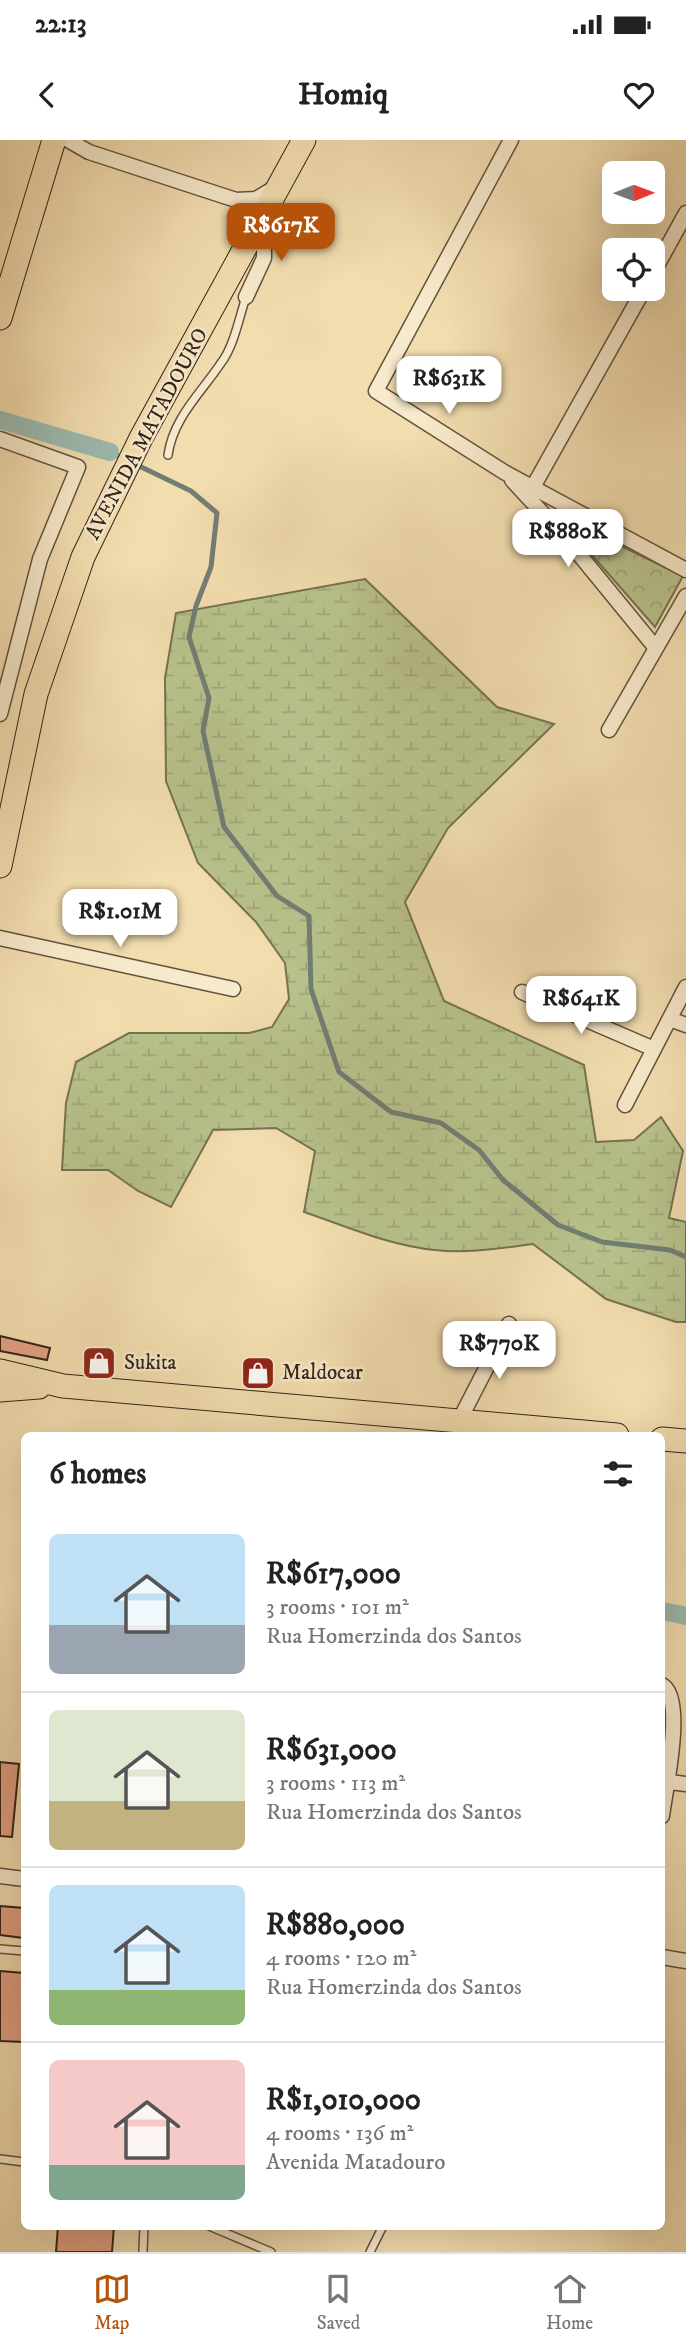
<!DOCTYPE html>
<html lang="en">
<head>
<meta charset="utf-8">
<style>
  body { margin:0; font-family:"IM FELL DW Pica",serif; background:#f6f6f6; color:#222; height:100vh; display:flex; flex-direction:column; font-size:26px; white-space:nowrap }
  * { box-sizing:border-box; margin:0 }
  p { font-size:23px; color:#767676 }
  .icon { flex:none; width:38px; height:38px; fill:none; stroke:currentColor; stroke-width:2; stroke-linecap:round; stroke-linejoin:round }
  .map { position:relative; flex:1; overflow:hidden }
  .panel { position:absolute; left:21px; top:1292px; width:644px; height:798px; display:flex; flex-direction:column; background:#fff; border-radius:10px; box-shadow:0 7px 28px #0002 }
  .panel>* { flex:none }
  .needle { width:46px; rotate:89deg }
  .controls { position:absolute; left:602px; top:21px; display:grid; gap:14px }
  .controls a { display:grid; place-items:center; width:63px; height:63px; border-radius:10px; background:#fff; box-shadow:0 7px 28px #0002; font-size:35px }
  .price { position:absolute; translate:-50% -60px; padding:0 16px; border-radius:14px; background:#fff; color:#222; font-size:23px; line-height:46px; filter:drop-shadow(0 2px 4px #0008) }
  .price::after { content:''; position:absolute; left:50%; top:42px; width:21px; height:16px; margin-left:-10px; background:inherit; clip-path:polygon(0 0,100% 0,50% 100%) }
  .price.current { background:#b45309; color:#fff }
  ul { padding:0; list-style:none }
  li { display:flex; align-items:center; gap:21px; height:175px; padding:0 28px }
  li+li { border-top:2px solid #e0e0e0 }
  li span { display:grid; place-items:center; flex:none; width:196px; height:140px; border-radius:10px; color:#555 }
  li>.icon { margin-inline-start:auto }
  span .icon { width:84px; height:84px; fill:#fffc; stroke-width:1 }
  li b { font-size:30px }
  h2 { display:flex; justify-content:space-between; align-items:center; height:84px; padding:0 28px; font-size:30px }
  .status { display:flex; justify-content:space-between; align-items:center; height:49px; padding:0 35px; background:#fff; direction:ltr }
  .status svg { height:19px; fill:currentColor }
  header { display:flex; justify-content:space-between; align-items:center; height:91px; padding:0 28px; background:#fff; font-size:32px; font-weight:800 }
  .dock { display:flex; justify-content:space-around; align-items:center; height:98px; border-top:2px solid #e0e0e0; background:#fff; font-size:19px; color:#767676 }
  .dock a { display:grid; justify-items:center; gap:4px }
  .dock .current { color:#b45309 }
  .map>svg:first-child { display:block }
</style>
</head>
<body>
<div class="status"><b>22:13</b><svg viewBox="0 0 49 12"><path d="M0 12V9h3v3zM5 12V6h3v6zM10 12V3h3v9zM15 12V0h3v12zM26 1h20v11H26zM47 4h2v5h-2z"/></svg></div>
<header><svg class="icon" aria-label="back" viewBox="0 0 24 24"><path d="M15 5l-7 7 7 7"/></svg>Homiq<svg class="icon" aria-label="heart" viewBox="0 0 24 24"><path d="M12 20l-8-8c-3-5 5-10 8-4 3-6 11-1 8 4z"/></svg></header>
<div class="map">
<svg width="686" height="2112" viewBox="0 0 686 2112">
  <defs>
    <pattern id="wetland-marsh" width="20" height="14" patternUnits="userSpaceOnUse" patternTransform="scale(1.75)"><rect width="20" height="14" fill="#b8c28c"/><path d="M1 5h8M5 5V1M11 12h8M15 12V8" fill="none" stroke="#9fa678"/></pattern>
    <pattern id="park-crowns" width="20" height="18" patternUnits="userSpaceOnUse" patternTransform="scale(1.75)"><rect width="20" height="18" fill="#b8c28c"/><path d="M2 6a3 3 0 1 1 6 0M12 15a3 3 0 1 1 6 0" fill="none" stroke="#9fa678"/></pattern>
  </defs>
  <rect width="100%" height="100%" fill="#f2ddaf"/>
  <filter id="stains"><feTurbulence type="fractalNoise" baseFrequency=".00286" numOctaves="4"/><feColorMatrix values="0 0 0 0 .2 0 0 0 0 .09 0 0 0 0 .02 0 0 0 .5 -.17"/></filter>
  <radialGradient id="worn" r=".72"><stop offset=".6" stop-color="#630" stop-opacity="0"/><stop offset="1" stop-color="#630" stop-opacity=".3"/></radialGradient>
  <path fill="url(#wetland-marsh)" stroke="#767252" stroke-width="2" d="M365,439L497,567L554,584L448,688L405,762L444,861L584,925L596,1002L634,1000L661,977L683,1011L669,1078L686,1082V1182H676L606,1159L533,1104C501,1108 467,1114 435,1110C390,1106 346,1086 304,1072L315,1011L276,988L213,990L171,1067L138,1051L108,1030H62L66,963L76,922L129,893H249L272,887L289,859L285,823L256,782L198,723L166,641L165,538L176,473Z"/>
  <path fill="url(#park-crowns)" stroke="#767252" stroke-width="2" d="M557,375L683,436L655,487Z"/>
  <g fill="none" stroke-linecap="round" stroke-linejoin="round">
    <path stroke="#727e74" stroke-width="5" d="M110,312L123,318
      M135,324L191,351L217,373L211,427L196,466L189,497L209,558L203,591L224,687L277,756L309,776L311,849L339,932L391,972L441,983L479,1010L503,1040L558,1085L602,1102L670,1110L686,1117"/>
    <path stroke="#9cbbb0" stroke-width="18" d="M0,280L110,312
      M662,1471L686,1476"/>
  </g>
  <path fill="#e4a183" stroke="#332319" stroke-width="2" d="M0,1196L50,1208L47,1220L0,1211Z
    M0,1622L19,1624L12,1697L0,1696Z
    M0,1766L24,1768V1798L0,1795Z
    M0,1831L24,1833V1902L0,1901Z
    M58,2086H114L112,2112H56Z"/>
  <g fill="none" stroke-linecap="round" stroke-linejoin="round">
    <g stroke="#63523e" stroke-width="10">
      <path id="service" d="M168,315C173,278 201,253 221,223C234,206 239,178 246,157
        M0,1809L24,1811
        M0,2019L24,2022
        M209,2086L271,2112
        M143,2112L144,2086
        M370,2112L383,2086"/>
    </g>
    <g stroke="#63523e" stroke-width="17">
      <path id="minor" d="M68,0L89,12L236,60L256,59L276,47
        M511,0L376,251L504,332L686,430
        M653,133L686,73
        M246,157L264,118V78
        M0,299L78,327L40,419L0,574
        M512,340L569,402L655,507
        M533,347L644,149
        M609,590L686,456
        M0,798L233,849
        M522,852L654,909
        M670,879L686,885
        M625,965L686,847
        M459,1281L509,1184
        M662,1545C686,1557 665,1651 662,1676
        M662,1641L686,1644
        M0,1736L24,1739
        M662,1817L686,1821"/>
    </g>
    <g stroke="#332319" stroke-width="25">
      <path id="primary" d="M0,178L54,0
        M0,726L36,554L83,417L141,298L304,0
        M0,1231L63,1246L617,1295
        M0,1250L39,1247
        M662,1299L686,1301"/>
    </g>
    <use href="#service" stroke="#f7e9cb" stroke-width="7"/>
    <use href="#minor" stroke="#f7e9cb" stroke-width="14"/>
    <use href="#primary" stroke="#f2ddaf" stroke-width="23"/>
  </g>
  <defs>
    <g id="shop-square" transform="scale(1.75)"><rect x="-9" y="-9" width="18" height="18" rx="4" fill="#8f2418" stroke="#f7e9cb"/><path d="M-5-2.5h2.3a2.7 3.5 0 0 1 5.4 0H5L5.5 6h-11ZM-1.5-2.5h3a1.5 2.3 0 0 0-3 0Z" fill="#fff"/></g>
  </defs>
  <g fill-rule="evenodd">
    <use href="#shop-square" x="99" y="1223"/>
    <use href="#shop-square" x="258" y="1233"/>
  </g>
  <g text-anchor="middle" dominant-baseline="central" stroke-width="5" stroke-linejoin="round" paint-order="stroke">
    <g font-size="21" fill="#332319" stroke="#f7e9cb">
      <text transform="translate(147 294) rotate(-62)">AVENIDA MATADOURO</text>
    </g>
    <g font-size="21" fill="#332319" stroke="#f7e9cb" text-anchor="start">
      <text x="124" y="1223">Sukita</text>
      <text x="282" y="1233">Maldocar</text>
    </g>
  </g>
  <rect width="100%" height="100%" filter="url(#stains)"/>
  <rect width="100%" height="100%" fill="url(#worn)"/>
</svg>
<div class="controls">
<a><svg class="needle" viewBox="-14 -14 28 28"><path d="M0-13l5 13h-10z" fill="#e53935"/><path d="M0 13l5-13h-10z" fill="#767676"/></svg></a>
<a><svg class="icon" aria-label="locate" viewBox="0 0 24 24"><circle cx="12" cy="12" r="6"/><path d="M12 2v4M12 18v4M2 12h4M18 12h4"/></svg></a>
</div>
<b class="price current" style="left:281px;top:123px">R$617K</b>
<b class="price" style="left:449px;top:276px">R$631K</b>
<b class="price" style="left:568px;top:429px">R$880K</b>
<b class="price" style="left:120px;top:809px">R$1.01M</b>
<b class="price" style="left:581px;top:896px">R$641K</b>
<b class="price" style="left:499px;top:1241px">R$770K</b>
<section class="panel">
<h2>6 homes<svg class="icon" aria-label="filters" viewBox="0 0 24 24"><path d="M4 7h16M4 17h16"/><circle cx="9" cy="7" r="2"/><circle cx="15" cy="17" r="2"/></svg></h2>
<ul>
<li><span style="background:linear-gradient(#bfe0f5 65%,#9aa5b1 0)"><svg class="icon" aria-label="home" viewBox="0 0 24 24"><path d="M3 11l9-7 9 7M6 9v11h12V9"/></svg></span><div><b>R$617,000</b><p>3 rooms · 101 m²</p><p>Rua Homerzinda dos Santos</p></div></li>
<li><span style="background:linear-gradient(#dfe7d0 65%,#c2b280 0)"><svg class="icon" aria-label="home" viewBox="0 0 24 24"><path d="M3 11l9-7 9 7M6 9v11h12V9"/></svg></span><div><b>R$631,000</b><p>3 rooms · 113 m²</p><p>Rua Homerzinda dos Santos</p></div></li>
<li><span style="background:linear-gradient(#bfe0f5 75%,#8fb573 0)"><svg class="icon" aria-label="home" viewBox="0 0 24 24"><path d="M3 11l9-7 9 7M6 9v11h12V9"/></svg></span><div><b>R$880,000</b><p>4 rooms · 120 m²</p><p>Rua Homerzinda dos Santos</p></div></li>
<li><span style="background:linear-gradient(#f6c9c9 75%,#7fa58c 0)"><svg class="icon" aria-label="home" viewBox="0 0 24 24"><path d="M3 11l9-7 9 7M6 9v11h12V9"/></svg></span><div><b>R$1,010,000</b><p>4 rooms · 136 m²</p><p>Avenida Matadouro</p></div></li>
</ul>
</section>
</div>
<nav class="dock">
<a class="current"><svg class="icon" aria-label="map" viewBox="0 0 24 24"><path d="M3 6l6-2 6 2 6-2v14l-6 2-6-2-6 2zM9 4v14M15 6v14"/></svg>Map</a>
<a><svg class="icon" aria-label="saved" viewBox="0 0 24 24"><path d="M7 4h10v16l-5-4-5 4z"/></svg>Saved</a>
<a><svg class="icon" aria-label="home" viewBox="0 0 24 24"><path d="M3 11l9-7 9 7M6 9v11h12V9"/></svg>Home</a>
</nav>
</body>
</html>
